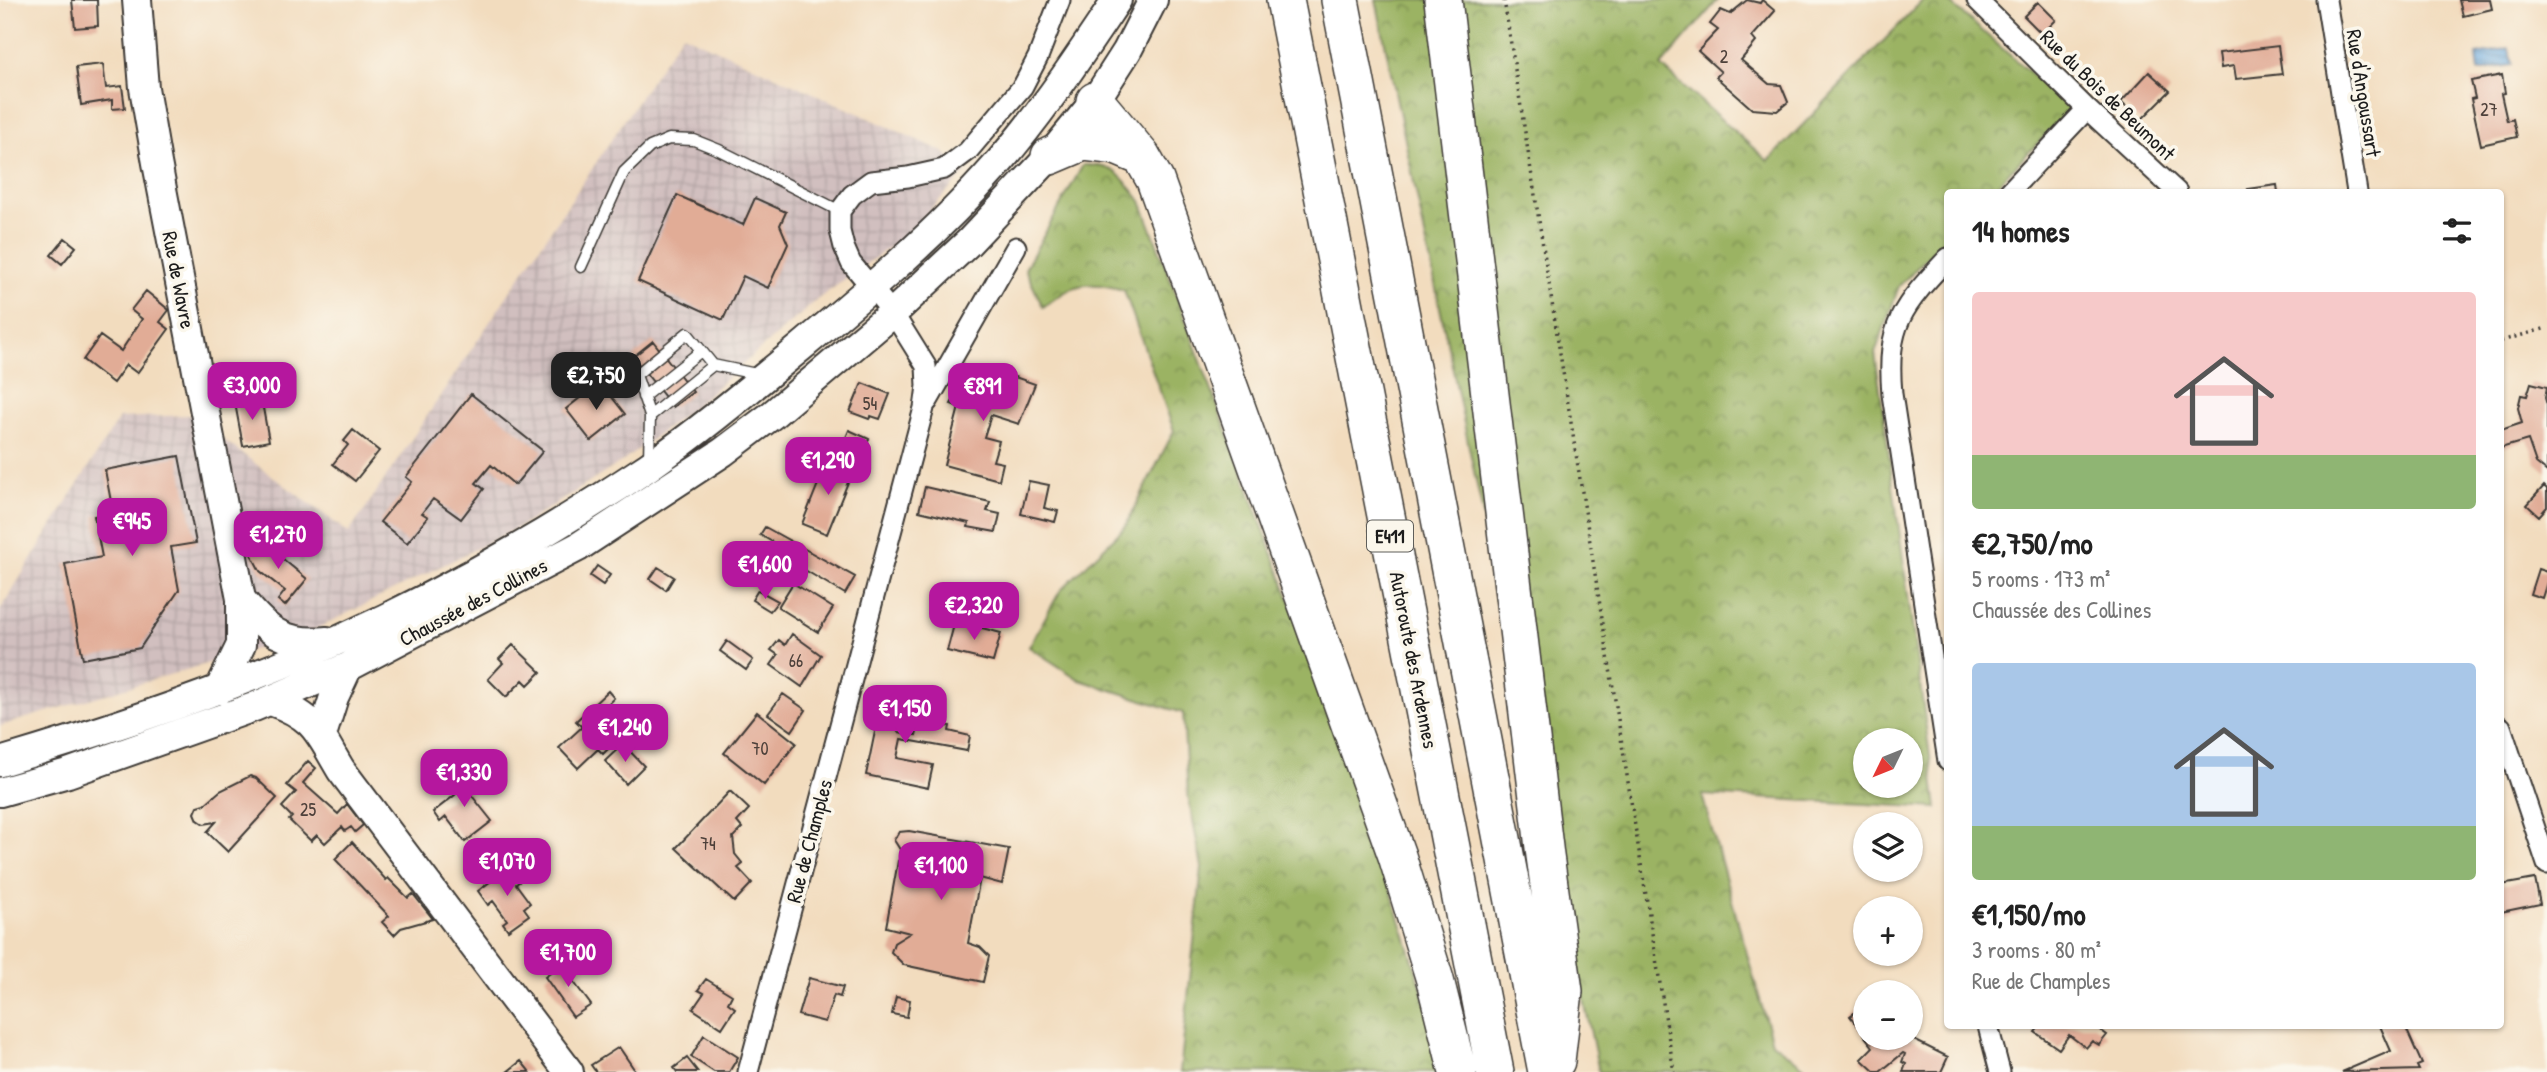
<!DOCTYPE html>
<html lang="en">
<head>
<meta charset="utf-8">
<style>
  body { margin:0; font-family:"Patrick Hand",sans-serif; background:#f2f2f2; color:#222; height:100vh; display:flex; flex-direction:column; font-size:26px; white-space:nowrap }
  * { box-sizing:border-box; margin:0 }
  p { font-size:23px; color:#767676 }
  .icon { flex:none; width:38px; height:38px; fill:none; stroke:currentColor; stroke-width:2; stroke-linecap:round; stroke-linejoin:round }
  .map { position:relative; flex:1; overflow:hidden }
  .drawer { position:absolute; left:1944px; top:189px; width:560px; height:840px; display:flex; flex-direction:column; background:#fff; border-radius:7px; box-shadow:0 2px 5px #0004 }
  .drawer>* { flex:none }
  .needle { width:46px; rotate:227deg }
  .buttons { position:absolute; left:1853px; top:728px; display:grid; gap:14px }
  .buttons a { display:grid; place-items:center; width:70px; height:70px; border-radius:50%; background:#fff; box-shadow:0 2px 5px #0004; font-size:35px }
  .price { position:absolute; translate:-50% -60px; padding:0 16px; border-radius:14px; background:#b5179e; color:#fff; font-size:23px; line-height:46px; filter:drop-shadow(0 2px 4px #0008) }
  .price::after { content:''; position:absolute; left:50%; top:42px; width:21px; height:16px; margin-left:-10px; background:inherit; clip-path:polygon(0 0,100% 0,50% 100%) }
  .price.selected { background:#222; color:#fff }
  ul { padding:0; list-style:none }
  li { display:grid; align-content:center; gap:14px; height:371px; padding:0 28px }
  li span { display:grid; place-items:center; height:217px; border-radius:7px; color:#555 }
  li>.icon { margin-inline-start:auto }
  span .icon { width:126px; height:126px; fill:#fffc; stroke-width:1 }
  li b { font-size:30px }
  h2 { display:flex; justify-content:space-between; align-items:center; height:84px; padding:0 28px; font-size:30px }
  .map>svg:first-child { display:block }
</style>
</head>
<body>
<div class="map">
<svg width="2547" height="1072" viewBox="0 0 2547 1072">
  <defs>
    <pattern id="industrial-grid" width="8" height="8" patternUnits="userSpaceOnUse" patternTransform="scale(1.75)"><rect width="8" height="8" fill="#d1bfbf"/><path d="M0 4h8M4 0v8" fill="none" stroke="#b3a4a4"/></pattern>
    <pattern id="forest-crowns" width="20" height="18" patternUnits="userSpaceOnUse" patternTransform="scale(1.75)"><rect width="20" height="18" fill="#9bb364"/><path d="M2 6a3 3 0 1 1 6 0M12 15a3 3 0 1 1 6 0" fill="none" stroke="#7e9152"/></pattern>
    <pattern id="water-rules" width="6" height="5" patternUnits="userSpaceOnUse" patternTransform="scale(1.75)"><rect width="6" height="5" fill="#6daadf"/><path d="M0 2.5h6" fill="none" stroke="#598ab4"/></pattern>
  </defs>
  <rect width="100%" height="100%" fill="#fbf7ec"/>
  <filter id="ink" filterUnits="userSpaceOnUse"><feTurbulence type="fractalNoise" baseFrequency=".0143" numOctaves="2"/><feDisplacementMap in="SourceGraphic" scale="14" xChannelSelector="R" yChannelSelector="G"/><feConvolveMatrix kernelMatrix="1 2 1 2 8 2 1 2 1" color-interpolation-filters="sRGB"/></filter>
  <filter id="wash" filterUnits="userSpaceOnUse"><feTurbulence type="fractalNoise" baseFrequency=".00686" numOctaves="4" result="noise"/><feDisplacementMap in="SourceGraphic" scale="28" xChannelSelector="R" yChannelSelector="G"/><feGaussianBlur stdDeviation="1.57" result="paint"/><feColorMatrix in="noise" values="0 0 0 0 0 0 0 0 0 0 0 0 0 0 0 0 0 1.4 0 .05"/><feComposite in="paint" operator="in"/></filter>
  <g filter="url(#wash)">
    <rect width="100%" height="100%" fill="#f2dcbe"/>
    <path fill="url(#industrial-grid)" d="M682,34L942,151L967,171L905,236L818,299L688,412L623,461L521,526L308,633L0,726V610L119,418L190,415L349,533Z"/>
    <path fill="url(#forest-crowns)" stroke="#5c6840" stroke-width="2" fill-rule="evenodd" d="M1376,0H1718L1661,66L1768,161L1923,0H1947L2071,109L1990,192H1948V236L1899,286L1875,353L1937,808L1702,795L1772,1042L1811,1072H1599ZM1866,740H1911V786H1866Z
      M1083,165C1116,164 1122,177 1141,201L1350,761L1448,1072H1180L1202,867L1188,795L1183,713L1080,680L1029,647L1060,591L1125,527L1174,431L1124,290C1084,280 1075,283 1043,307L1025,269Z"/>
    <path fill="url(#water-rules)" stroke="#44637e" stroke-width="2" d="M2509,48L2512,65L2479,71L2477,55Z"/>
    <g id="blocks">
      <path fill="#e1ac96" d="M72,0H97L98,26L75,28Z
        M1747,0L1760,3L1762,0L1775,11L1752,37L1756,42L1741,60L1769,84L1781,85L1788,102L1777,111L1752,109L1716,77L1721,72L1698,51L1718,30L1710,24L1721,10L1730,14Z
        M2459,0H2490L2492,9L2463,16Z
        M2038,2L2056,20L2042,34L2024,16Z
        M2278,46L2282,74L2236,79L2234,66L2221,68L2219,53Z
        M103,64L106,88L122,86L125,108L112,109V100L81,105L76,67Z
        M2149,72L2170,91L2140,121L2121,102Z
        M2502,75L2505,93L2501,94L2507,121L2513,119L2517,137L2481,145L2471,99L2475,98L2471,81Z
        M2277,185L2278,192H2249L2248,189Z
        M677,195L743,225L755,198L786,212L780,225L788,244L768,288L743,276L723,320L638,281Z
        M65,238L76,247L62,264L51,255Z
        M146,291L169,310L160,322L169,329L137,373L126,365L113,383L83,360L100,336L121,351L142,319L131,310Z
        M653,341L693,392L673,407L633,357Z
        M968,374L1011,388L1015,377L1035,384L1019,424L991,415L984,437L999,441L993,461L1003,463L999,480L944,465L959,407L951,404Z
        M600,382L625,414L591,441L566,409Z
        M862,383L890,394L880,419L871,416L869,419L850,412Z
        M2531,383L2547,387L2545,398L2547,405V472L2536,463L2528,440L2501,448V430L2522,423L2518,408L2521,395L2527,396Z
        M471,394L543,451L515,485L491,465L476,483L484,489L461,519L433,499L422,513L428,517L407,543L380,522L412,482L406,477Z
        M261,397L269,441L243,446L235,403Z
        M353,430L379,451L355,481L333,464L348,445L344,441Z
        M849,430L869,439L858,464L839,455Z
        M179,456L196,543L171,547L179,590L140,648L83,659L65,564L102,557L94,516L113,512L105,470Z
        M828,459L853,470L827,534L802,524Z
        M1029,481L1049,485L1044,508L1058,511L1055,522L1021,514Z
        M2544,486L2547,489V507L2539,516L2527,505Z
        M925,487L990,502L987,511L1000,514L996,532L968,527L969,523L919,511Z
        M765,527L855,577L845,594L788,560L792,553L760,535Z
        M260,540L307,579L285,606L278,600L285,591L260,571L250,552Z
        M597,566L610,575L603,585L590,576Z
        M658,567L674,577L666,590L650,579Z
        M2538,569L2547,572V582L2542,598L2530,594Z
        M793,583L833,608L818,632L778,607Z
        M758,590L778,601L770,611L752,600Z
        M955,621L1001,633L993,662L947,651Z
        M792,634L821,655L802,687L771,665L778,655L771,650L779,640L785,645Z
        M727,641L753,660L746,670L720,651Z
        M513,645L541,672L528,685L523,680L506,697L488,679L503,663L499,659Z
        M608,691L614,698L593,718L615,742L603,754L598,749L578,768L559,748L582,727L576,721Z
        M783,694L806,710L792,731L768,714Z
        M874,699L904,705L898,732L916,735L920,720L950,726L949,731L970,736L967,751L901,739L897,758L933,765L928,788L866,775L876,727L868,725Z
        M757,712L796,743L764,785L724,753Z
        M623,744L644,766L626,784L605,761Z
        M308,761L316,768L303,783L338,814L347,804L363,825L355,832L351,827L345,831L342,827L325,843L317,835L311,841L289,820L292,817L282,807L296,792L287,785Z
        M474,768L480,776L465,787L492,821L465,842L446,817L440,822L433,812L455,795L448,787Z
        M250,776L256,778L277,798L228,852L207,832L216,822L204,824L198,820L195,813L198,806L205,804L220,791Z
        M730,791L749,809L737,822L742,828L733,837L735,854L743,864L738,868L752,883L734,902L676,848Z
        M909,831L1009,849L1002,884L980,878L968,943L980,947L989,956L983,982L904,965L891,952L894,943L910,933L886,927L898,861L909,864L894,840L899,832Z
        M352,842L386,880L388,878L408,898L413,894L433,919L401,928L394,935L382,922L389,916L335,859Z
        M508,868L519,882L516,884L530,903L524,908L529,915L508,930L503,923L507,920L493,901L488,905L478,891Z
        M2535,879L2540,904L2501,912V885Z
        M568,960L577,972L570,977L591,1005L573,1017L545,977Z
        M809,978L843,987L840,997L834,995L825,1022L798,1015Z
        M706,979L732,995L728,1003L735,1008L722,1028L693,1009L704,993L698,990Z
        M896,997L910,1000L907,1017L892,1014Z
        M1866,1004V1037L1850,1016Z
        M2040,1026H2095L2107,1035L2099,1045L2092,1041L2086,1048L2069,1035L2059,1049L2035,1032Z
        M2380,1026H2405L2422,1064L2417,1066L2419,1070L2342,1072L2391,1051Z
        M704,1035L738,1057L729,1072H714L691,1057Z
        M1866,1038H1910L1948,1057L1941,1072H1903L1906,1064L1902,1062L1905,1054L1903,1053L1880,1072H1875L1861,1059L1873,1047Z
        M619,1047L636,1072H596L591,1065Z
        M687,1058L698,1072H677L674,1068Z
        M521,1061L530,1072H507Z"/>
    </g>
  </g>
  <g filter="url(#ink)">
    <use href="#blocks" fill-opacity="0" stroke="#3c3934" stroke-width="2"/>
    <g fill="none" stroke-linecap="round" stroke-linejoin="round">
      <g stroke="#3c3934" stroke-width="13">
        <path id="lane" d="M581,267L624,172L650,147L669,139L694,140L719,150L840,211
          M643,397L701,351
          M650,416L636,375L687,333L713,365
          M649,460L650,416L713,365L761,375"/>
      </g>
      <g stroke="#3c3934" stroke-width="23">
        <path id="street" d="M1977,0L2087,109L2177,192
          M2326,0L2357,192
          M2009,192L2087,109
          M1948,258C1902,307 1886,324 1892,394L1948,761
          M928,401L1016,247
          M2501,727L2547,864
          M1988,1026L2000,1072
          M748,1072L924,408L927,386L926,366L893,313L851,263L844,247L840,231V211L852,195L871,181L908,177L944,169L968,151L1023,86L1038,57L1060,0"/>
      </g>
      <g stroke="#3c3934" stroke-width="32">
        <path id="secondary" d="M137,0L144,88L157,163L241,599V645L219,690
          M241,599C267,631 283,645 327,641
          M271,701C316,717 318,732 341,770L569,1072
          M322,735L334,697L348,667
          M0,762C115,728 230,689 339,640C446,592 551,532 648,467C701,430 751,388 801,347C868,291 936,234 994,168C1040,116 1078,58 1117,0
          M0,792L68,773L254,707L348,667L578,547L723,452L772,415L893,313L969,242L1050,156L1095,101L1127,51L1153,0"/>
      </g>
      <g stroke="#3c3934" stroke-width="40">
        <path id="highway" d="M1285,0L1495,1072
          M1340,0L1547,1072
          M1443,0L1545,856L1564,991L1556,1061
          M1095,101L1142,157L1155,180L1397,856L1435,980L1458,1072
          M1050,156L1083,142L1116,146L1142,157"/>
      </g>
      <path stroke="#3c3934" stroke-width="3.5" stroke-dasharray="2 5" stroke-linecap="butt" d="M1504,0L1674,1072
        M2501,341L2547,328"/>
      <use href="#lane" stroke="#fff" stroke-width="10"/>
      <use href="#street" stroke="#fff" stroke-width="19"/>
      <use href="#secondary" stroke="#fff" stroke-width="28"/>
      <use href="#highway" stroke="#fff" stroke-width="37"/>
    </g>
  </g>
  <g text-anchor="middle" dominant-baseline="central" stroke-width="7" stroke-linejoin="round" paint-order="stroke">
    <g font-size="18" fill="#4d403a">
      <text x="1724" y="56">2</text>
      <text x="2489" y="109">27</text>
      <text x="870" y="403">54</text>
      <text x="796" y="660">66</text>
      <text x="760" y="748">70</text>
      <text x="308" y="809">25</text>
      <text x="708" y="843">74</text>
    </g>
    <rect fill="#fbf7ec" stroke="#5f5e5a" stroke-width="2" x="1367" y="520.5" width="46" height="31" rx="5"/>
    <g font-size="19" font-weight="bold" fill="#1c1c1c">
      <text x="1390" y="536">E411</text>
    </g>
    <g font-size="21" fill="#1c1c1c" stroke="#fbf7ec">
      <text transform="translate(2364 93) rotate(81)">Rue d'Angoussart</text>
      <text transform="translate(2108 95) rotate(44)">Rue du Bois de Beumont</text>
      <text transform="translate(179 280) rotate(79)">Rue de Wavre</text>
      <text transform="translate(473 602) rotate(-28)">Chaussée des Collines</text>
      <text transform="translate(1414 660) rotate(79)">Autoroute des Ardennes</text>
      <text transform="translate(809 841) rotate(-75)">Rue de Champles</text>
    </g>
  </g>
</svg>
<div class="buttons">
<a><svg class="needle" viewBox="-14 -14 28 28"><path d="M0-13l5 13h-10z" fill="#e53935"/><path d="M0 13l5-13h-10z" fill="#767676"/></svg></a>
<a><svg class="icon" aria-label="layers" viewBox="0 0 24 24"><path d="M12 4l9 5-9 5-9-5zM3 14l9 5 9-5"/></svg></a>
<a>+</a>
<a>−</a>
</div>
<b class="price selected" style="left:596px;top:412px">€2,750</b>
<b class="price" style="left:252px;top:422px">€3,000</b>
<b class="price" style="left:983px;top:423px">€891</b>
<b class="price" style="left:828px;top:497px">€1,290</b>
<b class="price" style="left:132px;top:558px">€945</b>
<b class="price" style="left:278px;top:571px">€1,270</b>
<b class="price" style="left:765px;top:601px">€1,600</b>
<b class="price" style="left:974px;top:642px">€2,320</b>
<b class="price" style="left:905px;top:745px">€1,150</b>
<b class="price" style="left:625px;top:764px">€1,240</b>
<b class="price" style="left:464px;top:809px">€1,330</b>
<b class="price" style="left:507px;top:898px">€1,070</b>
<b class="price" style="left:941px;top:902px">€1,100</b>
<b class="price" style="left:568px;top:989px">€1,700</b>
<section class="drawer">
<h2>14 homes<svg class="icon" aria-label="filters" viewBox="0 0 24 24"><path d="M4 7h16M4 17h16"/><circle cx="9" cy="7" r="2"/><circle cx="15" cy="17" r="2"/></svg></h2>
<ul>
<li><span style="background:linear-gradient(#f6c9c9 75%,#8fb573 0)"><svg class="icon" aria-label="home" viewBox="0 0 24 24"><path d="M3 11l9-7 9 7M6 9v11h12V9"/></svg></span><div><b>€2,750/mo</b><p>5 rooms · 173 m²</p><p>Chaussée des Collines</p></div></li>
<li><span style="background:linear-gradient(#a9c7e8 75%,#8fb573 0)"><svg class="icon" aria-label="home" viewBox="0 0 24 24"><path d="M3 11l9-7 9 7M6 9v11h12V9"/></svg></span><div><b>€1,150/mo</b><p>3 rooms · 80 m²</p><p>Rue de Champles</p></div></li>
</ul>
</section>
</div>
</body>
</html>
